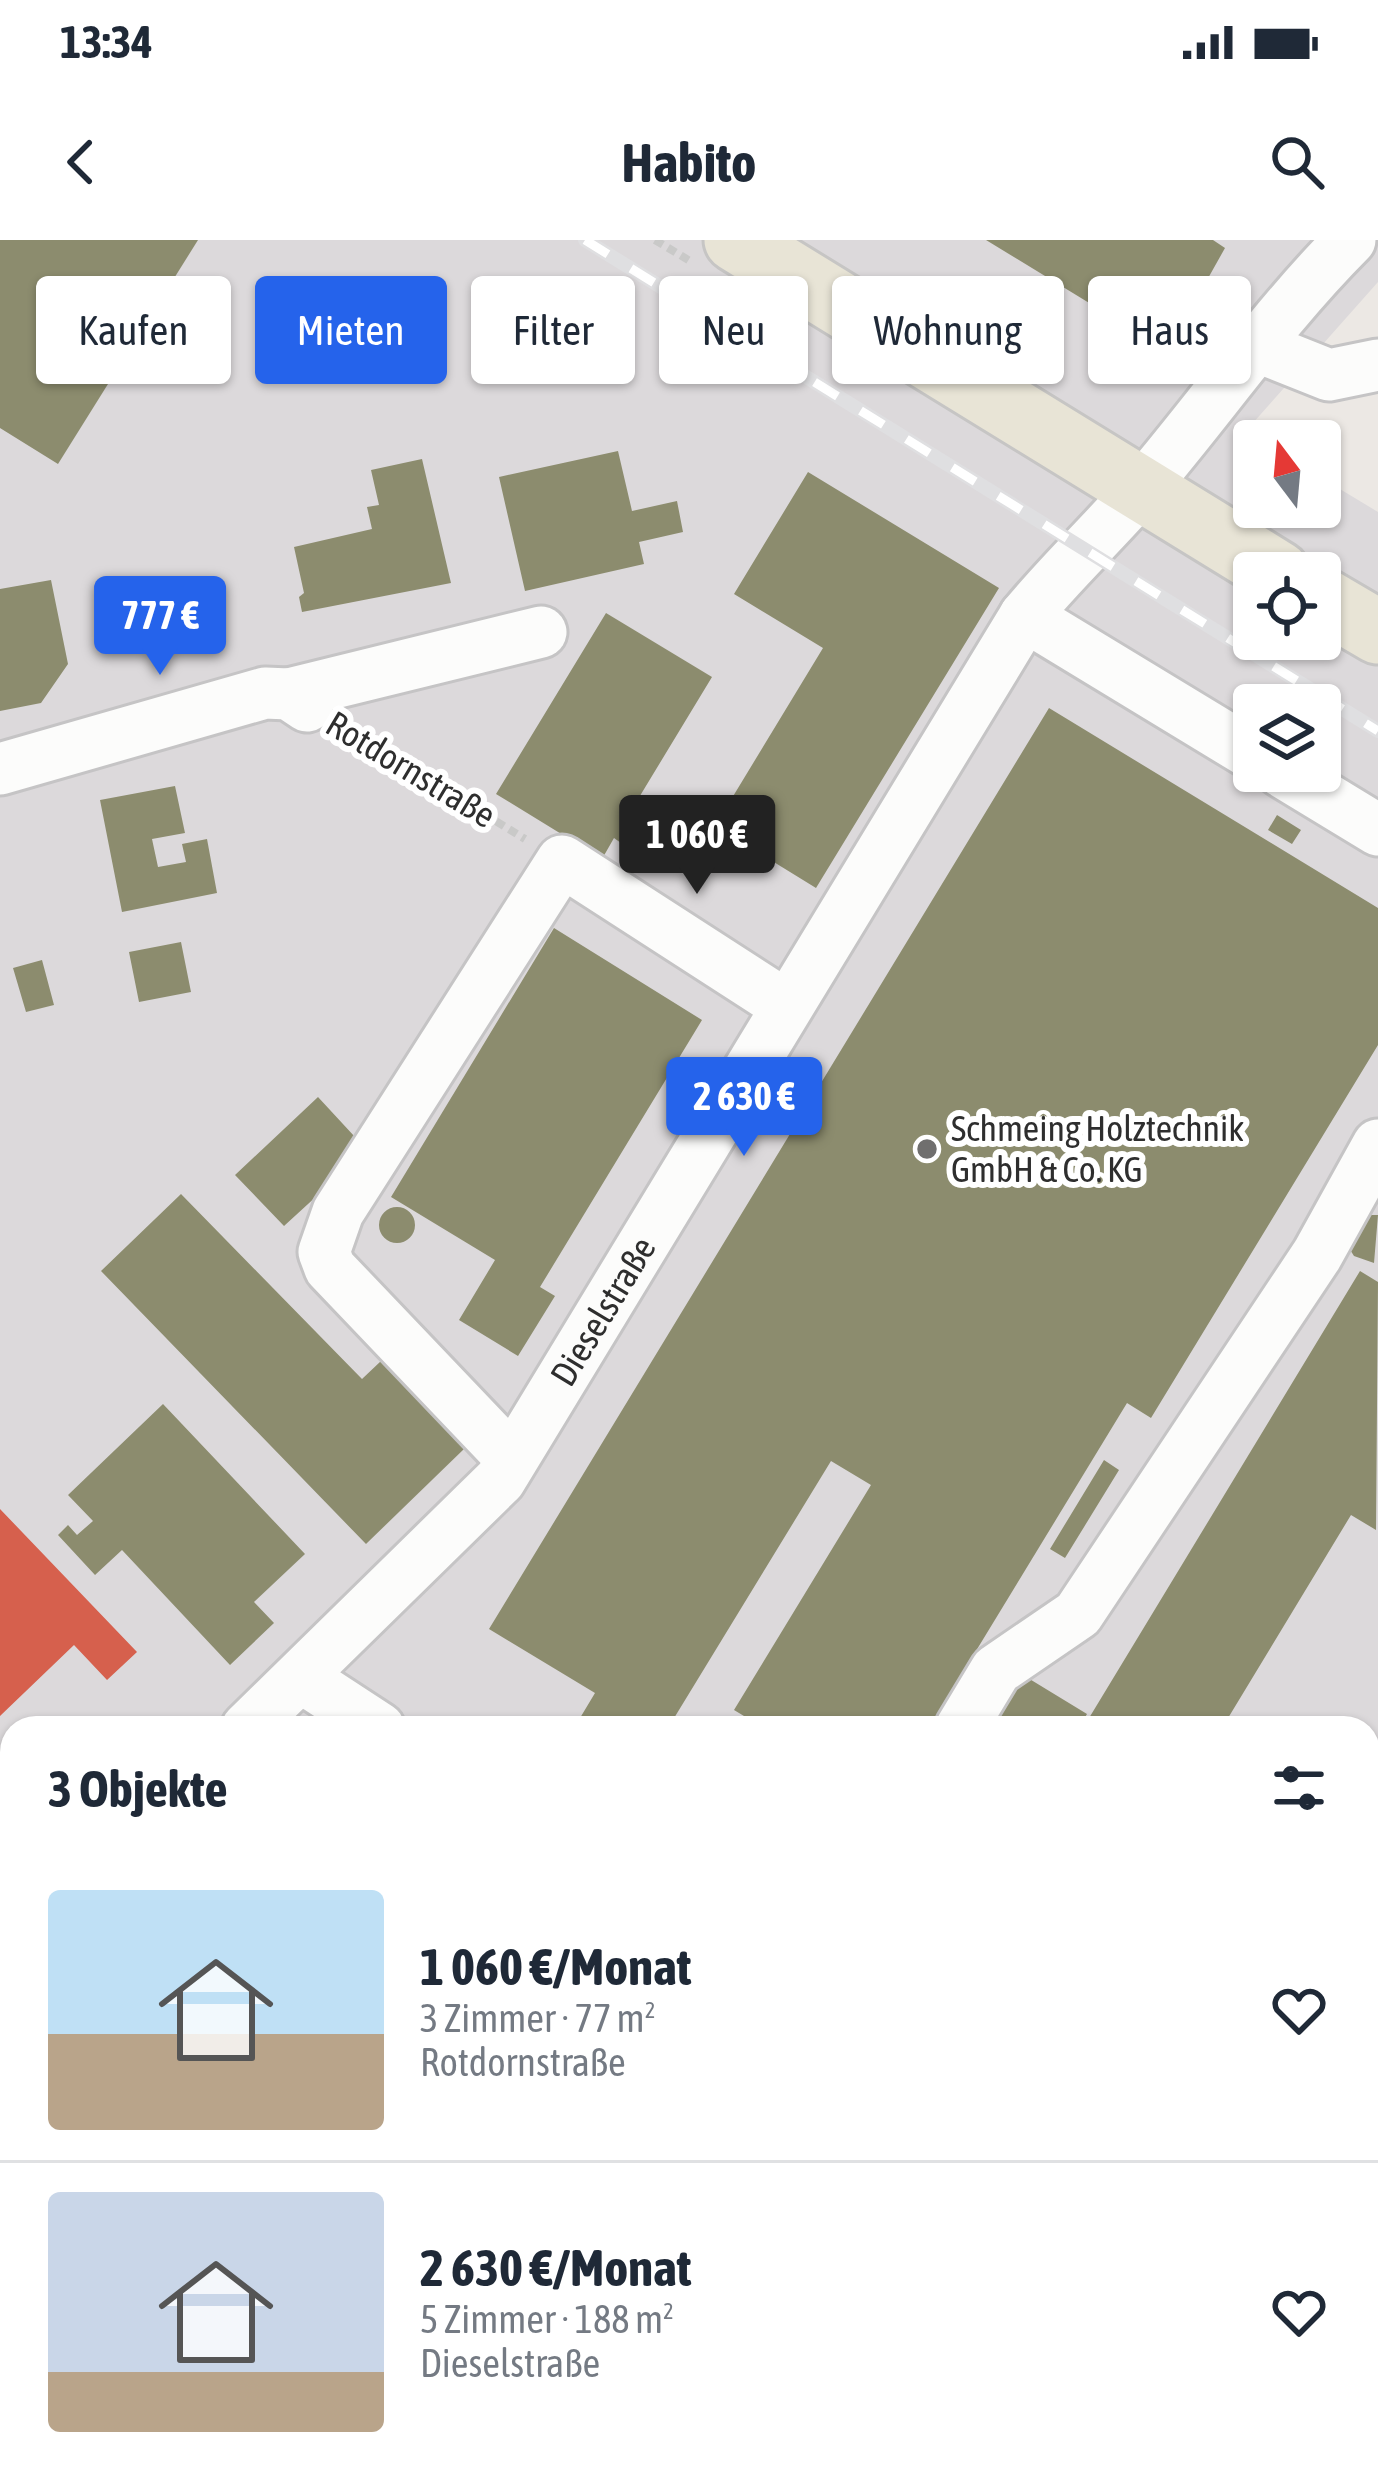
<!DOCTYPE html>
<html lang="de">
<head>
<meta charset="utf-8">
<style>
  body { margin:0; font-family:"Asap Condensed",sans-serif; background:#f6f6f7; color:#1f2937; height:100vh; display:flex; flex-direction:column; font-size:45px; white-space:nowrap }
  * { box-sizing:border-box; margin:0 }
  p { font-size:39px; color:#747a83 }
  .icon { flex:none; width:66px; height:66px; fill:none; stroke:currentColor; stroke-width:2; stroke-linecap:round; stroke-linejoin:round }
  .map { position:relative; flex:1; overflow:hidden }
  .side { position:absolute; left:0px; top:1476px; width:1380px; height:768px; display:flex; flex-direction:column; background:#fff; border-radius:36px 36px 0 0; box-shadow:0 3px 9px #0004 }
  .side>* { flex:none }
  .top-card { position:absolute; left:36px; top:36px; width:1308px; height:108px; display:flex; gap:24px }
  .needle { width:78px; rotate:344deg }
  .fabs { position:absolute; left:1233px; top:180px; display:grid; gap:24px }
  .fabs a { display:grid; place-items:center; width:108px; height:108px; border-radius:12px; background:#fff; box-shadow:0 3px 9px #0004; font-size:60px }
  .price { position:absolute; translate:-50% -102px; padding:0 27px; border-radius:12px; background:#2563eb; color:#fff; font-size:39px; line-height:78px; filter:drop-shadow(0 3px 6px #0008) }
  .price::after { content:''; position:absolute; left:50%; top:72px; width:36px; height:27px; margin-left:-18px; background:inherit; clip-path:polygon(0 0,100% 0,50% 100%) }
  .price.selected { background:#222; color:#fff }
  ul { padding:0; list-style:none }
  li { display:flex; align-items:center; gap:36px; height:300px; padding:0 48px }
  li+li { border-top:3px solid #e0e1e3 }
  li span { display:grid; place-items:center; flex:none; width:336px; height:240px; border-radius:12px; color:#555 }
  li>.icon { margin-inline-start:auto }
  span .icon { width:144px; height:144px; fill:#fffc; stroke-width:1 }
  li b { font-size:51px }
  h2 { display:flex; justify-content:space-between; align-items:center; height:144px; padding:0 48px; font-size:51px }
  .pill { padding:0 42px; border-radius:12px; background:#fff; box-shadow:0 3px 9px #0004; font-size:42px; line-height:108px }
  .pill.selected { background:#2563eb; color:#fff }
  .status { display:flex; justify-content:space-between; align-items:center; height:84px; padding:0 60px; background:#fff; direction:ltr }
  .status svg { height:33px; fill:currentColor }
  header { display:flex; justify-content:space-between; align-items:center; height:156px; padding:0 48px; background:#fff; font-size:54px; font-weight:700 }
  .map>svg:first-child { display:block }
</style>
</head>
<body>
<div class="status"><b>13:34</b><svg viewBox="0 0 49 12"><path d="M0 12V9h3v3zM5 12V6h3v6zM10 12V3h3v9zM15 12V0h3v12zM26 1h20v11H26zM47 4h2v5h-2z"/></svg></div>
<header><svg class="icon" aria-label="back" viewBox="0 0 24 24"><path d="M15 5l-7 7 7 7"/></svg>Habito<svg class="icon" aria-label="search" viewBox="0 0 24 24"><circle cx="10" cy="10" r="6"/><path d="M15 15l6 6"/></svg></header>
<div class="map">
<svg width="1378" height="2244" viewBox="0 0 1378 2244">
  <rect width="100%" height="100%" fill="#ece8e4"/>
  <path fill="#dcd9db" fill-rule="evenodd" d="M0,0H1378V42L1245,192L1259,201H1254V267H1320V237L1378,272V2244H0ZM1254,333H1320V399H1254ZM1254,465H1320V531H1254ZM12,1488H1368V2232H12Z"/>
  <path fill="#d6604d" d="M0,1269L137,1412L107,1440L74,1405L0,1476Z"/>
  <path fill="#8c8c6e" d="M0,0H198L58,224L0,188Z
    M986,0H1213L1225,8L1202,49L1230,67L1189,124Z
    M618,211L632,271L677,261L683,292L639,302L644,324L525,351L499,237Z
    M422,219L451,343L302,372L299,357L304,353L294,307L372,289L367,267L379,265L371,230Z
    M808,232L999,348L816,648L715,586L823,408L734,354Z
    M51,340L68,424L41,463L0,471V349Z
    M606,373L712,437L632,569L639,574L621,603L614,598L602,619L496,554Z
    M1049,468L1378,668V805L1151,1178L1127,1163L929,1488H764L734,1470L871,1245L831,1221L668,1488H574L595,1453L489,1389Z
    M175,546L185,593L152,599L158,627L186,622L182,604L207,599L217,653L122,672L100,560Z
    M1277,575L1301,590L1292,604L1268,590Z
    M554,688L702,780L540,1047L555,1056L518,1116L459,1080L495,1020L391,957Z
    M181,702L191,752L139,762L129,712Z
    M42,720L54,765L26,772L13,728Z
    M318,857L367,910L284,986L235,935Z
    M181,954L362,1139L381,1121L465,1208L366,1304L101,1031Z
    M379 985a18 18 0 1 1 36 0a18 18 0 1 1-36 0Z
    M1365,975H1378L1374,1023L1354,1016L1347,1005Z
    M1360,1031L1378,1042L1376,1290L1351,1275L1222,1488H1083Z
    M163,1164L305,1314L254,1362L274,1383L230,1425L122,1310L95,1335L58,1295L68,1285L77,1295L93,1281L68,1255Z
    M1104,1220L1119,1230L1065,1318L1050,1309Z
    M1013,1429L1087,1474L1079,1488H977Z
    M0,1561L12,1574V1632L0,1643Z
    M6,1797L12,1804V1955L0,1966V1803Z
    M1368,2223L1378,2226V2244H1014L1018,2232H1368Z"/>
  <g fill="none" stroke-linecap="round" stroke-linejoin="round">
    <g stroke="#c5c4c5" stroke-width="57">
      <g id="minor">
        <path d="M1256,106L1329,135L1378,125"/>
        <path d="M1025,376L1254,515"/>
        <path d="M289,454L541,392"/>
        <path d="M0,529L265,453L289,454L307,466"/>
        <path d="M1281,531L1378,590"/>
        <path d="M512,1219L330,1028L324,1012L338,972L562,621L785,765"/>
        <path d="M301,1437L379,1488"/>
        <path id="s1" d="M247,1488L500,1240L1025,376C1062,331 1105,291 1143,247C1213,165 1274,76 1350,0"/>
        <path d="M961,1488L996,1430L1078,1374L1317,1015L1378,905"/>
        <path d="M0,1716L12,1705"/>
        <path d="M0,1768L12,1780"/>
        <path d="M0,2035L12,2023"/>
      </g>
    </g>
    <g stroke="#c6c5c4" stroke-width="69">
      <path id="major" d="M736,0L1278,333
        M1320,358L1378,392"/>
    </g>
    <path stroke="#c9c9c8" stroke-width="8" stroke-dasharray="9 6" stroke-linecap="butt" d="M655,0L690,21
      M343,487L525,599"/>
    <use href="#minor" stroke="#fcfcfb" stroke-width="51"/>
    <use href="#major" stroke="#e8e4d6" stroke-width="63"/>
    <g stroke="#dfdfe1" stroke-width="14">
      <path id="rail" d="M585,0L1378,491"/>
    </g>
    <use href="#rail" stroke="#fff" stroke-width="9" stroke-dasharray="27" stroke-linecap="butt"/>
  </g>
  <circle fill="#706f6e" stroke="#fff" stroke-width="4.5" cx="927" cy="909" r="12"/>
  <g text-anchor="middle" dominant-baseline="central" stroke-width="12" stroke-linejoin="round" paint-order="stroke">
    <g font-size="36" fill="#2e2e2e" stroke="#fff">
      <text transform="translate(411 529) rotate(31)">Rotdornstraße</text>
      <text stroke="none"><textPath href="#s1" startOffset="552">Dieselstraße</textPath></text>
    </g>
    <g font-size="36" fill="#2e2e2e" stroke="#fff" text-anchor="start">
      <text x="951" y="888">Schmeing Holztechnik<tspan x="951" dy="41">GmbH &amp; Co. KG</tspan></text>
    </g>
  </g>
</svg>
<div class="fabs">
<a><svg class="needle" viewBox="-14 -14 28 28"><path d="M0-13l5 13h-10z" fill="#e53935"/><path d="M0 13l5-13h-10z" fill="#747a83"/></svg></a>
<a><svg class="icon" aria-label="locate" viewBox="0 0 24 24"><circle cx="12" cy="12" r="6"/><path d="M12 2v4M12 18v4M2 12h4M18 12h4"/></svg></a>
<a><svg class="icon" aria-label="layers" viewBox="0 0 24 24"><path d="M12 4l9 5-9 5-9-5zM3 14l9 5 9-5"/></svg></a>
</div>
<b class="price" style="left:160px;top:438px">777 €</b>
<b class="price selected" style="left:697px;top:657px">1 060 €</b>
<b class="price" style="left:744px;top:919px">2 630 €</b>
<div class="top-card">
<a class="pill">Kaufen</a>
<a class="pill selected">Mieten</a>
<a class="pill">Filter</a>
<a class="pill">Neu</a>
<a class="pill">Wohnung</a>
<a class="pill">Haus</a>
</div>
<section class="side">
<h2>3 Objekte<svg class="icon" aria-label="filters" viewBox="0 0 24 24"><path d="M4 7h16M4 17h16"/><circle cx="9" cy="7" r="2"/><circle cx="15" cy="17" r="2"/></svg></h2>
<ul>
<li><span style="background:linear-gradient(#bfe0f5 60%,#b9a48a 0)"><svg class="icon" aria-label="home" viewBox="0 0 24 24"><path d="M3 11l9-7 9 7M6 9v11h12V9"/></svg></span><div><b>1 060 €/Monat</b><p>3 Zimmer · 77 m²</p><p>Rotdornstraße</p></div><svg class="icon" aria-label="heart" viewBox="0 0 24 24"><path d="M12 20l-8-8c-3-5 5-10 8-4 3-6 11-1 8 4z"/></svg></li>
<li><span style="background:linear-gradient(#c9d6e8 75%,#b9a48a 0)"><svg class="icon" aria-label="home" viewBox="0 0 24 24"><path d="M3 11l9-7 9 7M6 9v11h12V9"/></svg></span><div><b>2 630 €/Monat</b><p>5 Zimmer · 188 m²</p><p>Dieselstraße</p></div><svg class="icon" aria-label="heart" viewBox="0 0 24 24"><path d="M12 20l-8-8c-3-5 5-10 8-4 3-6 11-1 8 4z"/></svg></li>
</ul>
</section>
</div>
</body>
</html>
